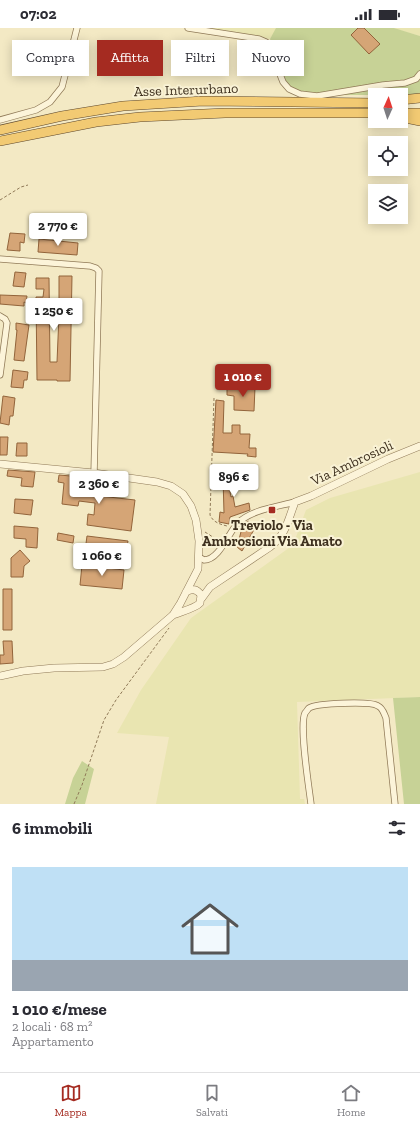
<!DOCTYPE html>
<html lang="it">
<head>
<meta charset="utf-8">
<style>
  body { margin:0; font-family:"Zilla Slab",serif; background:#f2f2f3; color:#2b2b33; height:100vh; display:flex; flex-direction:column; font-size:15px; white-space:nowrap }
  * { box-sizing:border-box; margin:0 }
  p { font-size:13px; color:#7c7c81 }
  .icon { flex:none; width:22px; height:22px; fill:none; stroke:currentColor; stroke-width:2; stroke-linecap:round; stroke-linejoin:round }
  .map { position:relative; height:776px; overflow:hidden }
  .sheet { display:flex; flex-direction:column; background:#fff; flex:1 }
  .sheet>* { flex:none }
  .banner { position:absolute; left:12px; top:12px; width:396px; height:36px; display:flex; gap:8px }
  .needle { width:26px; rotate:3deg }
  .controls { position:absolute; left:368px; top:60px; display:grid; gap:8px }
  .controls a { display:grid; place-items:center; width:40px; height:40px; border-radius:0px; background:#fff; box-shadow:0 2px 10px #0003; font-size:20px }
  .price { position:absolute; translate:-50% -34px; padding:0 9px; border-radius:4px; background:#fff; color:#222; font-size:13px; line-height:26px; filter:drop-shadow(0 1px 2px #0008) }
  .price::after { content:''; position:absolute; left:50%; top:24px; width:12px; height:9px; margin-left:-6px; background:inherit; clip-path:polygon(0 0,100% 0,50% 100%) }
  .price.active { background:#a52b21; color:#fff }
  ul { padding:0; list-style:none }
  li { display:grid; align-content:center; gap:8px; height:212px; padding:0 12px }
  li+li { border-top:1px solid #e1e1e2 }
  li span { display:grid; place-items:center; height:124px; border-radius:0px; color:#555 }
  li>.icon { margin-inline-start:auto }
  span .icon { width:72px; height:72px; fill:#fffc; stroke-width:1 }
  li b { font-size:17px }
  h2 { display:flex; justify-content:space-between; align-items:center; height:48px; padding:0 12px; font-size:17px }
  .tag { padding:0 14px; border-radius:0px; background:#fff; box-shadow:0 2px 10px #0003; font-size:14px; line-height:36px }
  .tag.active { background:#a52b21; color:#fff }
  .status { display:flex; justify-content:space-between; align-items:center; height:28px; padding:0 20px; background:#fff; direction:ltr }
  .status svg { height:11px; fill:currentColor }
  .tab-bar { display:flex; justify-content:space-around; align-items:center; height:56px; border-top:1px solid #e1e1e2; background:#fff; font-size:11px; color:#7c7c81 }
  .tab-bar a { display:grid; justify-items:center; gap:2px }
  .tab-bar .active { color:#a52b21 }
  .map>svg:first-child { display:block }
</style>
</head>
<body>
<div class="status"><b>07:02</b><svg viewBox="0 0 49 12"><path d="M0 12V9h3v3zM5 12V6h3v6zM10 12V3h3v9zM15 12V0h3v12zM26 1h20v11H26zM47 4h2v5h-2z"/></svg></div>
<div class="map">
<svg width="420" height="776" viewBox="0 0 420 776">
  <rect width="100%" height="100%" fill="#f3e9c4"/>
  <path fill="#e9e5b1" d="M206,0H276V2L270,11Z
    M394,0H420V8L399,2Z
    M420,444V669L297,674L300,771H304L305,776H156L169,709L117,705L141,662L191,590L293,517L306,482L330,470Z"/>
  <path fill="#c7d296" d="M276,0H394L420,8V44L415,50L405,54L323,65H302L293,61L287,56L270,11Z
    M420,48V65L413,67H341L378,59Z
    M420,669V776H404L393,670Z
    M82,733L94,741L85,776H65L73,750Z"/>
  <path fill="#d5a576" stroke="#92643b" d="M358,0H364L380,16L369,26L351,7Z
    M10,205L25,206L24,215L20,214V223L7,222Z
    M39,211L78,215L77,227L38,224Z
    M15,244L26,245L24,259L13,258Z
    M59,248H72L70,353H57V352H37L36,269H43L44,261H36V250H49L50,334H57L59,287Z
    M0,267L27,268L26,275L24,274V278L0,276Z
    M16,295L29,297L24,333L14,332L17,302H16Z
    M13,342L28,344L27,352H24L23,360L11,359Z
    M227,358L255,359L254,383L234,382V368L227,367Z
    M3,368L15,370L13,388H10L9,397L0,395Z
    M216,372L224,373L223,405H232V397H240V406H250L249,420H256V429L247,428L248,426L213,424Z
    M0,409H8L7,427H0Z
    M17,415H27V428H16Z
    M8,442L35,444L33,459L21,458L22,450L7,448Z
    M59,447L83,449L81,462L101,465L100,468L135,472L131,503L87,497L88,486L94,487L95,475L79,473L78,478L62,476L64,455L58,454Z
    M223,449L255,452L254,460L229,458L231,469L233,468L235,479L249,475L250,482L230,489L229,496L219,494L220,484L224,485Z
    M15,471L33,472L31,487L14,485Z
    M248,493L256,498L242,523L237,519L242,500L244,496Z
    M14,498L38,500L37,520L26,519V511L14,510Z
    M58,505L74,508L73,515L57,512Z
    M87,508L128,513L125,529L85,523Z
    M20,522L30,533L24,538L23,549H11V530Z
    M82,537L124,542L122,561L80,557Z
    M3,561H12V602H3Z
    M3,613H12L13,635L0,636V627H4Z"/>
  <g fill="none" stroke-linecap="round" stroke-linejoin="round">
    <g stroke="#907a58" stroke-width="7">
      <path id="minor" d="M188,0L259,11L266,14L270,21L283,54L289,61L300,66L317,68L383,57L405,55L416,51L420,46
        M0,92L36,82L50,74L62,59L77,0
        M0,231L90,238L96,240L99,243L94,445
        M0,288L5,291L7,295L0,347
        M199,529L204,532C219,532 228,506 237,496C250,482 276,479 295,474
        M311,776C309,759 299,698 305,685C306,684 308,681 309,680C317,675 371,673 378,678C383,680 384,686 386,690L395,776"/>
    </g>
    <g stroke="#907a58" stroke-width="8">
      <path id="tertiary" d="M0,436L94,445L157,454L171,458L183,466L191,478L196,492L199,513L198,541L180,576L173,587L124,629L113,636L103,639L54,640L23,643L0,648
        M202,570L210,559L270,519C286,507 288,492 295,474L311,468L388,431L420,418
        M173,587C180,584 196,580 200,575L201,567C197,561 192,560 186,564"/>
    </g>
    <g stroke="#5d472d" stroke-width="10">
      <path id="trunk" d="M401,72L420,70
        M402,85H420
        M401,89L420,93
        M0,102L62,88L123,78L203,73L375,75
        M0,113L96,94L140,89L225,85H375"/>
    </g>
    <path stroke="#907a58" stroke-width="1" stroke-dasharray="3 2" stroke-linecap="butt" d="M0,172L21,159L28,157
      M214,370L210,487C213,494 219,496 227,498
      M205,504L216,511H220
      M74,776L82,757L104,692L116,672L169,600"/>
    <use href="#minor" stroke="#fcf4d9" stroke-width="5.5"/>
    <use href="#tertiary" stroke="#fcf4d9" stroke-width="7"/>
    <use href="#trunk" stroke="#f2ca73" stroke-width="9"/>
  </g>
  <rect fill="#a52b21" stroke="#f9f2d5" stroke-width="1.5" x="268" y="478" width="8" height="8" rx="2"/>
  <g text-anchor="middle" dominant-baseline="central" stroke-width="4" stroke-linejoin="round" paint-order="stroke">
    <g font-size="14" fill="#3e301e" stroke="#f9f2d5">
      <text transform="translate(186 62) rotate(-2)">Asse Interurbano</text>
      <text transform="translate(352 435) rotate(-25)">Via Ambrosioli</text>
    </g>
    <g font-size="14" font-weight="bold" fill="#3e301e" stroke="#f9f2d5">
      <text x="272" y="497">Treviolo - Via<tspan x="272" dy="16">Ambrosioni Via Amato</tspan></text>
    </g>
  </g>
</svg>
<div class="controls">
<a><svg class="needle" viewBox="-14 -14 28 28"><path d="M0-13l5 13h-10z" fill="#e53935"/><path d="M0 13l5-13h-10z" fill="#7c7c81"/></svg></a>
<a><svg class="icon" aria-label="locate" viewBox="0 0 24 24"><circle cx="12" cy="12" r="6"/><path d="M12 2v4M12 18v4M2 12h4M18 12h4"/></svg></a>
<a><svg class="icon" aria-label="layers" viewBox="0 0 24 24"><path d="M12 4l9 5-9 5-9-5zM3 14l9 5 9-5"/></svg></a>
</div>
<b class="price" style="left:58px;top:219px">2 770 €</b>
<b class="price" style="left:54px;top:304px">1 250 €</b>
<b class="price active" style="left:243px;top:370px">1 010 €</b>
<b class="price" style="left:234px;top:470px">896 €</b>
<b class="price" style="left:99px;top:477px">2 360 €</b>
<b class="price" style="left:102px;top:549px">1 060 €</b>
<div class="banner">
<a class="tag">Compra</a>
<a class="tag active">Affitta</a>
<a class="tag">Filtri</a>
<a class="tag">Nuovo</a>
</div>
</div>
<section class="sheet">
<h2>6 immobili<svg class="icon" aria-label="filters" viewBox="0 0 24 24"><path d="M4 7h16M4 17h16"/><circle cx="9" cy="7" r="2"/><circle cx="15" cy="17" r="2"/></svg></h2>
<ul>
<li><span style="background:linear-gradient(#bfe0f5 75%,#9aa5b1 0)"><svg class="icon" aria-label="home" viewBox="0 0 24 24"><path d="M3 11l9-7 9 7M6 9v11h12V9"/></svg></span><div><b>1 010 €/mese</b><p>2 locali · 68 m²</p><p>Appartamento</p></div></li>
</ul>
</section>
<nav class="tab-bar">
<a class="active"><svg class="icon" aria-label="map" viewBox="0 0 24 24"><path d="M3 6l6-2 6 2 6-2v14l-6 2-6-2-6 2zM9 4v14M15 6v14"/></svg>Mappa</a>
<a><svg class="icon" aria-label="saved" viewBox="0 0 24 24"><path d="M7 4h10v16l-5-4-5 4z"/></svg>Salvati</a>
<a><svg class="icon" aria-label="home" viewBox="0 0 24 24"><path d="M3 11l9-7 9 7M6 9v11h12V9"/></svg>Home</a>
</nav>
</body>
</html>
